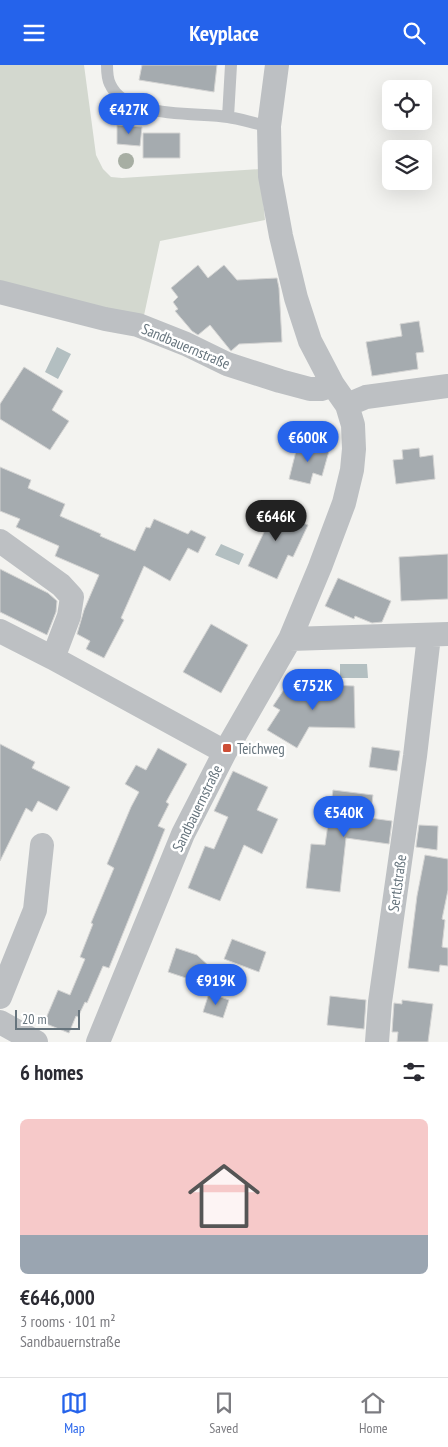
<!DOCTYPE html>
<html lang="en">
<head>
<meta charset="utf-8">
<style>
  body { margin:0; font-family:"PT Sans Narrow",sans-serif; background:#f2f2f3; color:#2b2b33; height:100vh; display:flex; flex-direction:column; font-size:19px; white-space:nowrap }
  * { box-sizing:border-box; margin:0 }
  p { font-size:16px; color:#7c7c81 }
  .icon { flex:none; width:28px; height:28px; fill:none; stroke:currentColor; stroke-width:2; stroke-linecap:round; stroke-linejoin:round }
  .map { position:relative; height:977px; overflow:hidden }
  .sheet { display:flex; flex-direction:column; background:#fff; flex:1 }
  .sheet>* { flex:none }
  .fabs { position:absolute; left:382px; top:15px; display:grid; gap:10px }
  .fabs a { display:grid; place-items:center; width:50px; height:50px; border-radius:8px; background:#fff; box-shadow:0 5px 20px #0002; font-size:25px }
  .scale { position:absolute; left:15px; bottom:12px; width:65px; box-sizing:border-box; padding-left:5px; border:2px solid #66747d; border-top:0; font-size:14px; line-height:18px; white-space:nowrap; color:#66747d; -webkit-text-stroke:4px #fff; paint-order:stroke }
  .price { position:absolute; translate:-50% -42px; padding:0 11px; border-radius:18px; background:#2563eb; color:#fff; font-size:16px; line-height:32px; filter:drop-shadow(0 1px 2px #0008) }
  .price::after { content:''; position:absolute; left:50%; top:30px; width:15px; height:11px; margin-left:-8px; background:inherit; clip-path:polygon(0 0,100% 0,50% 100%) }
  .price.current { background:#222; color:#fff }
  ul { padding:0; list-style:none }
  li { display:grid; align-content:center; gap:10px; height:265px; padding:0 20px }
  li span { display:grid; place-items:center; height:155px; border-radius:8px; color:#555 }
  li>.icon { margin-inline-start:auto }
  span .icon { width:90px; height:90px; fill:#fffc; stroke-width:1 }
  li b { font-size:21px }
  h2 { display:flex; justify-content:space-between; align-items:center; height:60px; padding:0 20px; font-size:21px }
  header { display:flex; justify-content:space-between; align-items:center; height:65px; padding:0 20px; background:#2563eb; color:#fff; font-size:22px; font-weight:700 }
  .menu { display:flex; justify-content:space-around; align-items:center; height:70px; border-top:1px solid #e1e1e2; background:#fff; font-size:14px; color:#7c7c81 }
  .menu a { display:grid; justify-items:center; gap:2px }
  .menu .current { color:#2563eb }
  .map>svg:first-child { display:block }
</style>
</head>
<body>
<header><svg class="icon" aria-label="menu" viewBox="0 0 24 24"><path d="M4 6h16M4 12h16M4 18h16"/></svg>Keyplace<svg class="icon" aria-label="search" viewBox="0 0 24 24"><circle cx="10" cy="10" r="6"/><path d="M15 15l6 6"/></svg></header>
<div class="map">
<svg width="448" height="977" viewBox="0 0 448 977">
  <rect width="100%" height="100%" fill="#f3f3f0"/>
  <path fill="#d3d8cf" d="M0,0H84L96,90L103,104L111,112L122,113L260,104L265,155L160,176L143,255L0,223Z"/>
  <path fill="#b3bfc1" d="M57,282L71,289L58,314L45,307Z
    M221,479L244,489L239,500L215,490Z
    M340,599H367L368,613H340Z"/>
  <path fill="#a5abaf" stroke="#d4d4d3" d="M142,0H217L214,27L139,15Z
    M117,60L142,62L140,81L117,79Z
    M143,68H180V93H143Z
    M198,200L208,213L224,200L237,215L277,213L279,223L282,277L239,279L231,286L210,260L198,270L192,266L175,246L178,244L173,237L178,232L171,223Z
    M419,256L424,287L416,288L418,304L372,311L366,277L402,271L400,259Z
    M24,302L63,326L52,345L69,356L50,385L0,354V339Z
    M298,378L329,386L322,411L313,408L310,419L289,414Z
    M419,383L420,392L433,390L435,414L396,419L393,395L403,394L402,385Z
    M0,402L31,415L28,423L65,439L60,451L101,469L100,471L135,486L146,462L150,463L154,454L188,469L191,465L206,472L198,488L188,483L170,516L144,501L121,553L124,555L104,593L86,584L90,576L77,569L84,545L99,510L55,491L59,481L16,462L20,454L0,446Z
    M265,441L308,460L293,492L288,490L277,514L248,501L265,465L256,461Z
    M448,489V534L401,536L399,492Z
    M0,504L48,528L57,536L56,547L47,570L0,547Z
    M338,513L391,536L382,557L372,558L355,551L354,554L325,541Z
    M211,559L248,580L221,628L183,607Z
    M305,619L354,621L355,663L309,662L297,683L267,665L280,645L273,641L287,620L305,632Z
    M0,679L35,697L32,703L70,722L57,746L38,736L32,747L26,743L0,796Z
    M372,682L400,686L397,706L369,702Z
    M158,683L187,699L166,737L169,739L158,761L165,764L109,903L103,901L87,938L85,937L78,952L76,951L69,968L44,958L58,925L70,930L85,894L80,892L93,859L91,858L114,803L107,799L131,742L139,727L125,719L136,700L146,705Z
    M233,706L268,722L257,745L278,754L262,789L244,780L220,836L188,823L205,781L214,784L228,752L214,746Z
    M333,725L373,730L370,753L392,756L389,779L346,773L340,827L306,823L311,779L325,780Z
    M419,760L438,761L437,785L416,782Z
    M425,790L448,794V825L442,854L445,855L442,882L448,883V901L440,900L439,907L408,903L417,831Z
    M232,874L266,887L259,907L224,894Z
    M176,883L197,890L210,902L204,919L168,907Z
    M209,928L229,935L223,953L203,947Z
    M330,931L366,935L364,964L327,960Z
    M402,935L433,939L428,977H397L398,967H392L394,938L402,939Z"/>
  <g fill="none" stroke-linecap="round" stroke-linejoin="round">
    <path stroke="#bdc0c3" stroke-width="12" d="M107,0C107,6 107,13 110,19C125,54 196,47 228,52C242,54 255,59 269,61
      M228,52L231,0"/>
    <path stroke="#bdc0c3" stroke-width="24" d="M0,227L105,254L138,260L186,279L227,299L280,316L310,324H321L333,320
      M347,340L366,332L448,321
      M0,476L61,520L72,532L69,551L53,593
      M0,566L53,593L225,687
      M290,574L448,569
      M0,932L35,845L42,780
      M0,957L36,977
      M98,977L183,769L225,687L290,574L320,502L344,438L352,405L354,384L353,360L347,340L333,320L310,276L296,233L281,171L270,111L269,61L277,0
      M377,977L380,937L415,691L429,571"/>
  </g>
  <circle fill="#a7aea3" cx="126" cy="96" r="8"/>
  <rect fill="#cd4e36" stroke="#fff" stroke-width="2" x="222" y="678" width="10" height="10" rx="2.5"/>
  <g text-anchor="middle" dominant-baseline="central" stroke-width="5" stroke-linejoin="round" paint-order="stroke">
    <g font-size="15" fill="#66747d" stroke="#fff">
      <text transform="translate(186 281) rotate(23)">Sandbauernstraße</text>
      <text transform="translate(197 743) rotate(-64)">Sandbauernstraße</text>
      <text transform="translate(397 818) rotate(-82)">Sertlstraße</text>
    </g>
    <g font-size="15" fill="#66747d" stroke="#fff" text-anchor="start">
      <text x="237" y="683">Teichweg</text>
    </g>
  </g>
</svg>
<div class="fabs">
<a><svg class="icon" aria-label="locate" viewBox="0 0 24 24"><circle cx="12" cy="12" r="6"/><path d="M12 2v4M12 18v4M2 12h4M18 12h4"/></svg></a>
<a><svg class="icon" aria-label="layers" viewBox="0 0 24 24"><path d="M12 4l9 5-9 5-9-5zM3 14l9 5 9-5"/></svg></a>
</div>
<div class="scale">20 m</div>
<b class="price" style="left:129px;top:70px">€427K</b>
<b class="price" style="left:308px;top:398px">€600K</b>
<b class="price current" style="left:276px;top:477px">€646K</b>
<b class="price" style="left:313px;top:646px">€752K</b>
<b class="price" style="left:344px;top:773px">€540K</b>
<b class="price" style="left:216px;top:941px">€919K</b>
</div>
<section class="sheet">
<h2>6 homes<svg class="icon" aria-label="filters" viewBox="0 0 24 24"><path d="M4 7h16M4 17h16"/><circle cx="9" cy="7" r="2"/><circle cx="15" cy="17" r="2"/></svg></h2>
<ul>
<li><span style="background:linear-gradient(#f6c9c9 75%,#9aa5b1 0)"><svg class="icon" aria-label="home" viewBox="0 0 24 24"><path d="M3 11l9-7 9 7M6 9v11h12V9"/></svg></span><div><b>€646,000</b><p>3 rooms · 101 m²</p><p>Sandbauernstraße</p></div></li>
</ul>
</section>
<nav class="menu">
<a class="current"><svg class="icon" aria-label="map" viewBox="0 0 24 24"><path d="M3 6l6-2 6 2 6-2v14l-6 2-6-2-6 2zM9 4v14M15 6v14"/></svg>Map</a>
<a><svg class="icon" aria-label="saved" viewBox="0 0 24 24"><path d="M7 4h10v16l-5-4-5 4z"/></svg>Saved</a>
<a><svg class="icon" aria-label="home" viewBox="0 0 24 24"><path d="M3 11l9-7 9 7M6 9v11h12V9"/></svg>Home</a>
</nav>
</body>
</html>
